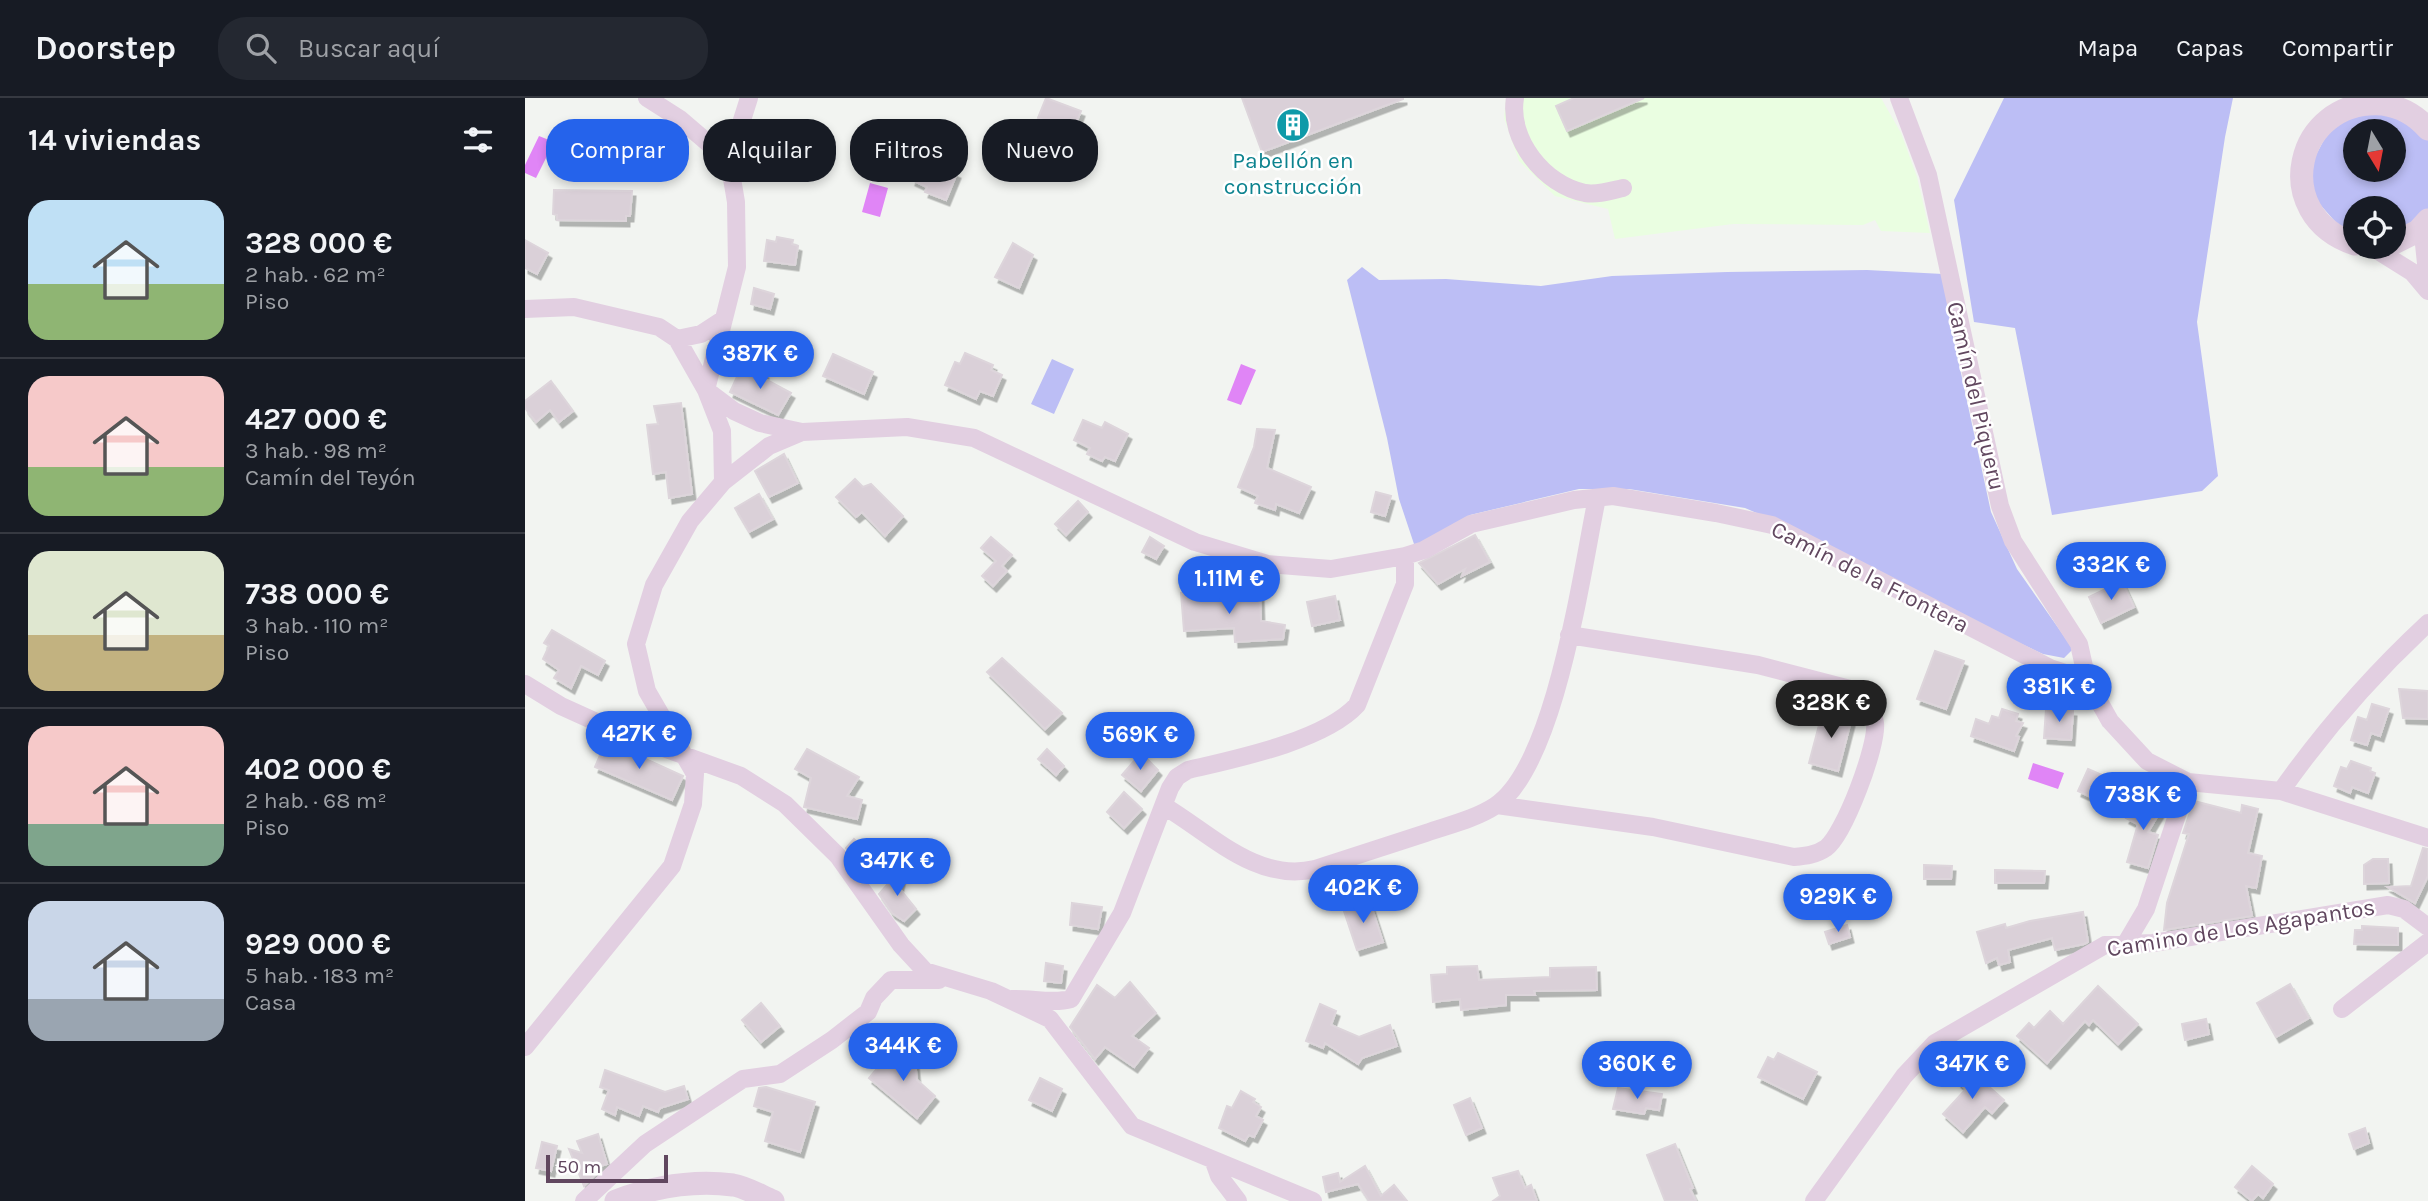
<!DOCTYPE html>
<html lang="es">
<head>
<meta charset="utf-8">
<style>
  body { margin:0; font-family:Karla,sans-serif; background:#242831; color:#f1f3f6; height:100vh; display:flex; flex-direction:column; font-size:26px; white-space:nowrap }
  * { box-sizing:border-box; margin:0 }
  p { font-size:23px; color:#9ea1a6 }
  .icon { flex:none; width:38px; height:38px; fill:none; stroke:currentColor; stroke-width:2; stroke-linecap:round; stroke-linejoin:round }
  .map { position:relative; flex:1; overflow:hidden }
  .details { display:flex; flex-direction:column; background:#171b24; width:525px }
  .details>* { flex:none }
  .hud { position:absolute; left:21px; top:21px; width:665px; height:63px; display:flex; gap:14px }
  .needle { width:46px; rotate:170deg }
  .controls { position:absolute; left:1818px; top:21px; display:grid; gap:14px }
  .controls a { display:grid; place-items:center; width:63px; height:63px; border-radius:50%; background:#171b24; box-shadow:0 4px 10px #0003; font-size:35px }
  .scale { position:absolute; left:21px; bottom:18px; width:122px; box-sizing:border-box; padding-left:7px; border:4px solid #61475f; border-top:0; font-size:19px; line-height:24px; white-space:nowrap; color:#61475f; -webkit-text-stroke:5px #fff; paint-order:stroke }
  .price { position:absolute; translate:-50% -60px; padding:0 16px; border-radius:24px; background:#2563eb; color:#fff; font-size:23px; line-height:46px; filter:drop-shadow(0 2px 4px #0008) }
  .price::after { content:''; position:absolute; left:50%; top:42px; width:21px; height:16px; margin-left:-10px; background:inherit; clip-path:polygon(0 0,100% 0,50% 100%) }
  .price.current { background:#222; color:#fff }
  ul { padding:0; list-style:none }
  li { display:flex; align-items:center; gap:21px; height:175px; padding:0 28px }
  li+li { border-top:2px solid #363941 }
  li span { display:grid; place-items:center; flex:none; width:196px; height:140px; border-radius:21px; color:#555 }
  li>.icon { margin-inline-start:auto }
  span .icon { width:84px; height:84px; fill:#fffc; stroke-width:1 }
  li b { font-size:30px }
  h2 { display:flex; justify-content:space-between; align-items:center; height:84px; padding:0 28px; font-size:30px }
  .pill { padding:0 24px; border-radius:28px; background:#171b24; box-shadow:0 4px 10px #0003; font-size:24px; line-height:63px }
  .pill.current { background:#2563eb; color:#fff }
  header { display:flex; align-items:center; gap:42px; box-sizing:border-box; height:98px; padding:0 35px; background:#171b24; border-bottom:2px solid #363941 }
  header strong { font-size:33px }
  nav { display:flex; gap:38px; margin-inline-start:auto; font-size:24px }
  .search { width:490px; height:63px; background:#242831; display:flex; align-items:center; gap:18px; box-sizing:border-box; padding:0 24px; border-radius:28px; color:#9ea1a6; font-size:26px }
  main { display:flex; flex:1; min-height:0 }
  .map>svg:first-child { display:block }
</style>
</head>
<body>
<header>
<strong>Doorstep</strong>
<div class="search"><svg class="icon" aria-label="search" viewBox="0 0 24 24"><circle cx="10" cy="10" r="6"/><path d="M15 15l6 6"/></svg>Buscar aquí</div>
<nav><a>Mapa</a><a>Capas</a><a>Compartir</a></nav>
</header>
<main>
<section class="details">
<h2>14 viviendas<svg class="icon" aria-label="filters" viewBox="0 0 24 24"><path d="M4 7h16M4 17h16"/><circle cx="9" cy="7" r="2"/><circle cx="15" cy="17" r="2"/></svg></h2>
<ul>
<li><span style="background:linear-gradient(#bfe0f5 60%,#8fb573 0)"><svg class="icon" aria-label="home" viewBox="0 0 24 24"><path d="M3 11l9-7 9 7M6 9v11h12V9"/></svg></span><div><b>328 000 €</b><p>2 hab. · 62 m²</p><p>Piso</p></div></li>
<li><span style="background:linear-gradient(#f6c9c9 65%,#8fb573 0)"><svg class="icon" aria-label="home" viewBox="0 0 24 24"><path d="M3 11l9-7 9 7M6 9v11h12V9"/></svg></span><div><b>427 000 €</b><p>3 hab. · 98 m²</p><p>Camín del Teyón</p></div></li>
<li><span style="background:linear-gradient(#dfe7d0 60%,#c2b280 0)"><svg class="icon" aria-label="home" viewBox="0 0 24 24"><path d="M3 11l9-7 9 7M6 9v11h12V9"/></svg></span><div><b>738 000 €</b><p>3 hab. · 110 m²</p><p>Piso</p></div></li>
<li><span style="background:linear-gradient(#f6c9c9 70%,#7fa58c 0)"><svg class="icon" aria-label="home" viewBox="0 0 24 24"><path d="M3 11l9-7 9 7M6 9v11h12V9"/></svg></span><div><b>402 000 €</b><p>2 hab. · 68 m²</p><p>Piso</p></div></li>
<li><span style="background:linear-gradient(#c9d6e8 70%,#9aa5b1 0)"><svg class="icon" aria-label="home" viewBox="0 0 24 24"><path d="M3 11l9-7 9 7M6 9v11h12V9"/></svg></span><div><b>929 000 €</b><p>5 hab. · 183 m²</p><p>Casa</p></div></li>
</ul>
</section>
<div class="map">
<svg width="1903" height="1103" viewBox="0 0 1903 1103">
  <defs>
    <filter id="shadow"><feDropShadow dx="3.5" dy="5.5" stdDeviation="0" flood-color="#0004"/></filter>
  </defs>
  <rect width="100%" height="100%" fill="#f2f4f1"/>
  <path fill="#eafee1" d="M981,0H1356L1376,35L1392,79L1405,135L1356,133L1350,122L1338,127L1208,126L1090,141L1083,111L1030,98L994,63L979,20Z"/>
  <path fill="#bcbef5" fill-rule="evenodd" d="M1479,0H1708L1700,39L1672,224L1693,378L1677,393L1527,417L1490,230L1449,224L1429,102Z
    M1816,10L1903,24V122L1869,145V110H1830V146L1776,85ZM1830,33H1869V72H1830Z
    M837,169L854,182L921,181L1016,188L1087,178L1202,174L1342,172L1418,176L1426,229L1466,414L1492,471L1548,551L1539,560L1518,556L1436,518L1290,440L1220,410L1104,391H1054L945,417L890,449L874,401L862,340L822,182Z
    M527,261L549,271L529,316L506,306Z"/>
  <path fill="#e085f6" d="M14,38L29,44L11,80L0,75V67Z
    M345,85L363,90L355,119L337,114Z
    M716,266L731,272L716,307L702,302Z
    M1508,665L1539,675L1533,691L1503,681Z"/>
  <path fill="#dad0d8" stroke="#ddd5db" stroke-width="2" filter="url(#shadow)" d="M521,0L556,13L535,64L524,60L533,35L525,32L527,25L513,20Z
    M717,0H878V1L737,54Z
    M1049,0H1119L1042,33L1031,8Z
    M249,51V64L217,65L219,52Z
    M396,61L432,75L421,102L400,94L402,89L387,82Z
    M29,92L107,93L105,118H101V123L32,122V117L28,116Z
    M252,139L268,142L267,146L273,148L270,167L239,163L242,142L251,144Z
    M0,142L23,155L12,176L0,170Z
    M488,145L508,157L494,190L470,179Z
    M229,190L249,196L245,211L226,206Z
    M440,255L468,267L466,272L477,277L468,298L455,293L451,301L420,287L430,264L435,266Z
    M308,256L348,274L339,296L298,278Z
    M229,269L240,275L238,280L266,295L253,317L205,294L216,270L226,275Z
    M26,283L48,313L34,324L25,312L11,324L0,310V303Z
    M156,305L167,396L144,400L141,374L128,376L122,327L133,326L129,308Z
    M558,322L577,330L580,324L603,336L590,363L580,359L577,363L562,356L565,350L549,342Z
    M732,331L750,332L742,370L786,389L774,415L751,406L750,412L730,405L733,398L713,389L729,349Z
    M259,356L273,385L244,399L230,373Z
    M330,381L338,389L346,386L378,418L360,438L337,414L331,419L311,399Z
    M851,394L866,398L860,418L846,414Z
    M234,396L248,421L224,434L210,410Z
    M553,403L563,414L541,437L530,426Z
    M950,437L965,464L937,478L940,471L913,486L894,465Z
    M466,439L487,457L477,468L482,473L468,488L457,478L471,463L456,450Z
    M625,439L639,448L631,461L617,454Z
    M1597,483L1609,509L1576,525L1564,499Z
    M675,494L677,499L735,496L736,523L760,527L758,541L710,544L709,530L659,533L656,495Z
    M810,498L815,522L787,528L782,504Z
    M27,532L80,563L73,577L56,568L46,590L29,580L34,572L18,561L24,548L19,545Z
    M1410,553L1439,563L1421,611L1392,601Z
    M477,560L537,615L520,631L462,574Z
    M1874,591L1903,593V621L1878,620Z
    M1847,606L1864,611L1855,638L1846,635L1842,647L1826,642L1833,619L1842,622Z
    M1477,611L1493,616L1491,623L1498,625L1491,638L1494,639L1489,653L1446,638L1451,621L1464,626L1467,618L1474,620Z
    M1521,611L1548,613L1546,642L1519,640Z
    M1298,612L1327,619L1313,673L1284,665Z
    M81,643L158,678L147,702L70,669Z
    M282,651L334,679L322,698L337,702L332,721L279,709L286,680L270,671Z
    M522,651L539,668L531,677L513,661Z
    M616,655L633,672L616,693L597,677Z
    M1826,663L1846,670L1845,673L1850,675L1843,695L1827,689L1825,695L1809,688L1816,669L1822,671Z
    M1563,671L1591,683L1581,706L1553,693Z
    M599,694L617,711L599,730L582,714Z
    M1614,698L1636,712L1623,734L1633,737L1623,770L1602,764L1613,726L1601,720Z
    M1669,703L1716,715L1717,707L1733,711L1723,755L1737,758L1731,790L1721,788L1727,818L1639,832L1642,805L1664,736L1658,735Z
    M329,741L345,756L334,767L321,750Z
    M1898,750L1903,751V778L1890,805L1863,789L1886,788Z
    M1848,761H1863L1864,785L1839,786V767Z
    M380,766L374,790L391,811L379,823L367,815L354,796Z
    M1399,767L1427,768L1426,781H1399Z
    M1470,772L1520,773L1519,785H1470Z
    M844,801L858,844L832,852L818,810Z
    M547,805L577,809L573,831L545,827Z
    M1558,814L1563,844L1559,846L1530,852L1527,840L1483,852L1485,864L1474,867L1472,860L1461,865L1452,834L1480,826L1481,830L1505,823Z
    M1322,827L1325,839L1304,846L1300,834Z
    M1837,828L1873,830V847L1829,846L1830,832H1837Z
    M521,865L538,868L536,885L519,883Z
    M952,868L954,882L1025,879V870L1071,869L1072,892L1009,893L1010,897H981V907L936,912L935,901L908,904L906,877L922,876V869Z
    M605,884L631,915L607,938L624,950L609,969L580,949L570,961L545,929L572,887L590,900Z
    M1765,886L1784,920L1751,939L1732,905Z
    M1573,888L1613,926L1593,946L1568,922L1564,927L1560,923L1522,965L1492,938L1504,925L1509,930L1525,913L1538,926Z
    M236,905L255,928L236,944L217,922Z
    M795,906L811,913L806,927L834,939L865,927L872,948L837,960L833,966L800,945L798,950L781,943Z
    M1681,921L1684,936L1660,942L1657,926Z
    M379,954L390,963L392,982L410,998L392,1020L344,980L364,956Z
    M1253,955L1292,974L1278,1001L1233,979L1243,959L1249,962Z
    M1444,971L1479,1002L1467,1015L1460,1009L1438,1034L1418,1016L1441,991L1433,984Z
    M80,972L140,994L159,988L163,1001L135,1010L133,1014L118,1008L114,1018L92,1009L90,1017L77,1011L84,992L75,989Z
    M515,980L537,991L527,1013L504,1002Z
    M241,989L290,1004L275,1054L240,1043L248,1014L229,1008L234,990Z
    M1093,990L1137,996L1134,1012L1121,1010L1119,1016L1088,1011Z
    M716,993L730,1001L728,1004L736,1009L731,1018L738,1022L729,1039L724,1037L720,1043L694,1030L702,1008L707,1010Z
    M945,1000L957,1030L941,1037L929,1007Z
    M1840,1030L1844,1045L1829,1051L1824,1036Z
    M73,1036L82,1066L75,1068L76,1071L59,1088L44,1051L57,1055L52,1043Z
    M17,1044L32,1048L26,1073L11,1070Z
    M1150,1046L1168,1090L1165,1091L1171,1103H1140L1122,1057Z
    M840,1068L856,1098L869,1087L882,1103H844L833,1086L801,1094L798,1079L813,1075L815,1084Z
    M1727,1068L1748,1086L1738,1100L1733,1096L1727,1103L1710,1089Z
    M993,1073L1000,1090L1006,1087L1012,1103H968L975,1098L968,1080Z"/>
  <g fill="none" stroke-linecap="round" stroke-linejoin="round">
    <path stroke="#e2cfe1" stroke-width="18" d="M122,0L155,21L204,63
      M990,0C983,41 1019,87 1060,95C1073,97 1085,93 1098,90
      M1374,0L1403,77L1475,408L1488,443L1554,546L1562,582L1585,623L1622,663L1663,684L1756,693L1903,740
      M1903,123L1899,146L1903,185
      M1847,149L1887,174L1903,193
      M0,211L49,209L134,229L152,241L181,292L197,333L198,384
      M152,241L176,236L199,221
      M181,292L209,313L235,325L277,334L382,329L449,340L670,444L743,466L806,471L880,458L899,452L946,426L1049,402L1088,398L1191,415L1247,427L1525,570L1562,582
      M181,292L212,169L211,104L204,63L224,0
      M0,586L36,608L89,632L216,678L260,706L313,758L376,847L400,873L466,893L525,921L607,1028L788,1103
      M1756,693C1799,632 1848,576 1903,525
      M972,707L1128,729L1269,759C1280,758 1291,757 1301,750C1319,737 1353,647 1350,625C1348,608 1338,599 1325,591L1233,567L1044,537
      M639,708C686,736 732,785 790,771C827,759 864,747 901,735C924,727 950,721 970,708C1031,668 1057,471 1072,400
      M1601,845L1621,811L1663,684
      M487,901C506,900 528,906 546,901L597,815L645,690L652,679L663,672C710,661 799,643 832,607L880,486V458
      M1817,911L1903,844
      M0,949L147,768L168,706L170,676L122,593L111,546L129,487L165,423L198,384L244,348L277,334
      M689,1064L694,1078L713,1103
      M59,1103L120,1046L218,981L255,976L307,942L343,914L349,900L366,882H414
      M1289,1103L1379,978L1410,945L1580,847L1628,845L1863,807L1879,811L1903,829"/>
    <path stroke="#e2cfe1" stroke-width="23" d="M1869,145L1893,133L1903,122
      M1830,146C1743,117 1770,0 1857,6C1876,9 1890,16 1903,31
      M91,1103C128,1089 168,1082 208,1087C221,1089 236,1098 248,1103"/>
  </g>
  <defs>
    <g id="building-disc" transform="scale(1.75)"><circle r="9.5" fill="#0f9aa8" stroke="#fff"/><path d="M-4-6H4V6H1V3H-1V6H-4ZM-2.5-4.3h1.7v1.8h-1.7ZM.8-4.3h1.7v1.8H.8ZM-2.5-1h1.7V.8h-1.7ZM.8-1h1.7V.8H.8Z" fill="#fff"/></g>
  </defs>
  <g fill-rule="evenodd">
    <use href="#building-disc" x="768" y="27"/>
  </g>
  <g text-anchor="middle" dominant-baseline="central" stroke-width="5" stroke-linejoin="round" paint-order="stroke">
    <g font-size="23" fill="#0d838f" stroke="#fff">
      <text x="768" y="62">Pabellón en<tspan x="768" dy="26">construcción</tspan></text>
    </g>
    <g font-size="23" fill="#61475f" stroke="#fff">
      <text transform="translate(1451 298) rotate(77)">Camín del Piqueru</text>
      <text transform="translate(1345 479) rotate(27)">Camín de la Frontera</text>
      <text transform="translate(1716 830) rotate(-9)">Camino de Los Agapantos</text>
    </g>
  </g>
</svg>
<div class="controls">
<a><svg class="needle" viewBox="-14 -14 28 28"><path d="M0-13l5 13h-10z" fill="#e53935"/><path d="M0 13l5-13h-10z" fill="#9ea1a6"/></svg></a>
<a><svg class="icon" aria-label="locate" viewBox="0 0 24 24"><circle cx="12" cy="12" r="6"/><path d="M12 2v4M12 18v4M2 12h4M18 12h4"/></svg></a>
</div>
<div class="scale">50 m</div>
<b class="price" style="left:235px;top:293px">387K €</b>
<b class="price" style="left:1586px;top:504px">332K €</b>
<b class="price" style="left:704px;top:518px">1.11M €</b>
<b class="price" style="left:1534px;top:626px">381K €</b>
<b class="price current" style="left:1306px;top:642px">328K €</b>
<b class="price" style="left:114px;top:673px">427K €</b>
<b class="price" style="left:615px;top:674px">569K €</b>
<b class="price" style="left:1618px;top:734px">738K €</b>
<b class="price" style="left:372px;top:800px">347K €</b>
<b class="price" style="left:838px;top:827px">402K €</b>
<b class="price" style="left:1313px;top:836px">929K €</b>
<b class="price" style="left:378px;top:985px">344K €</b>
<b class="price" style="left:1112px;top:1003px">360K €</b>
<b class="price" style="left:1447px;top:1003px">347K €</b>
<div class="hud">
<a class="pill current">Comprar</a>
<a class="pill">Alquilar</a>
<a class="pill">Filtros</a>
<a class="pill">Nuevo</a>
</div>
</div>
</main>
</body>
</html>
